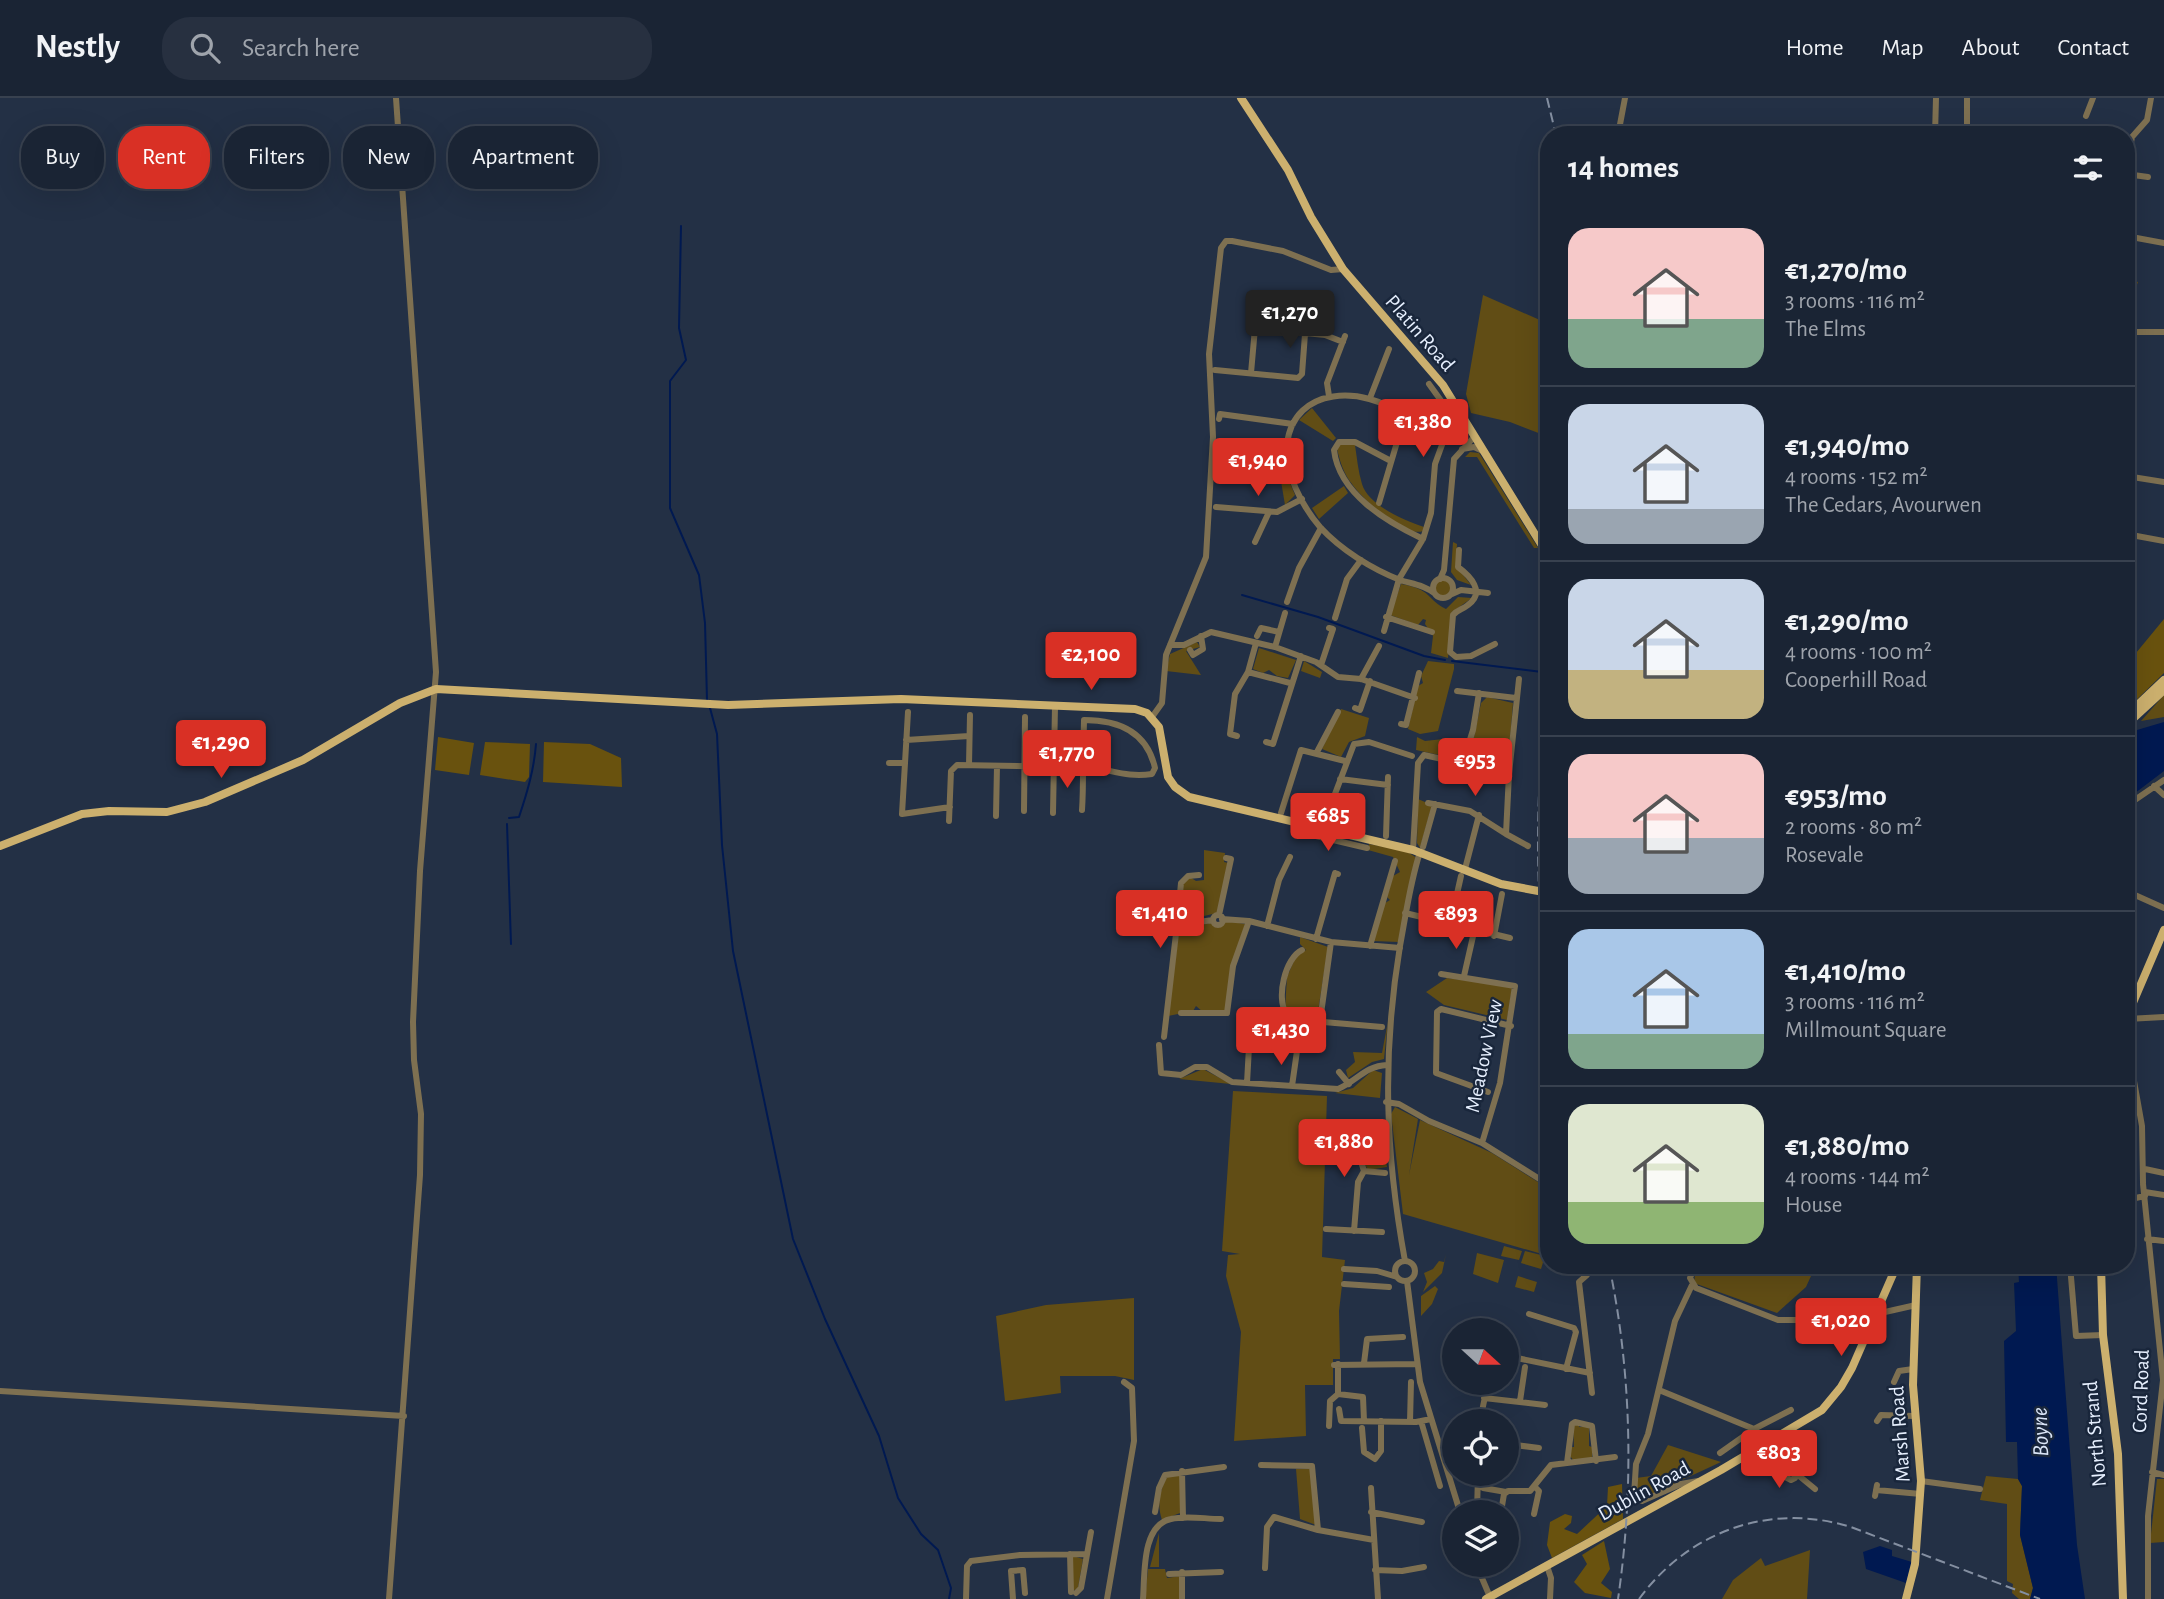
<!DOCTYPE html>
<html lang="en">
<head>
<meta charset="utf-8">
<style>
  body { margin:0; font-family:"Alegreya Sans",sans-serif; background:#273040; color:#f1f3f6; height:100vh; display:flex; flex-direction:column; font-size:26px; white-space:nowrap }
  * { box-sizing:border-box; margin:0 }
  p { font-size:23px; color:#9fa4ac }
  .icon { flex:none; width:38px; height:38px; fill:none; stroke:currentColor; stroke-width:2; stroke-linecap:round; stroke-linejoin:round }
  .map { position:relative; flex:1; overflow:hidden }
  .sheet { position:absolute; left:1540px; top:28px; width:595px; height:1148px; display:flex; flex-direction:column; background:#1a2434; border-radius:28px; box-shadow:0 7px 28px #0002,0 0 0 2px #38414f }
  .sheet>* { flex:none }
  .guide { position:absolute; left:21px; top:28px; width:665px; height:63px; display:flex; gap:14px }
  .needle { width:46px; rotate:111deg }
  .fabs { position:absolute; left:1442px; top:1220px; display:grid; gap:14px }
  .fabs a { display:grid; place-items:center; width:77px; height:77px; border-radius:50%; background:#1a2434; box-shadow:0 7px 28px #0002,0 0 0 2px #38414f; font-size:35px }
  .price { position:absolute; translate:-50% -60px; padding:0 16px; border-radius:7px; background:#d93025; color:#fff; font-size:23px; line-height:46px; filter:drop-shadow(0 2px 4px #0008) }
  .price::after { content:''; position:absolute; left:50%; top:42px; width:21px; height:16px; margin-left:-10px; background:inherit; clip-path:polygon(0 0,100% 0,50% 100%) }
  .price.current { background:#222; color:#fff }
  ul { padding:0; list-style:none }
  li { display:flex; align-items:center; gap:21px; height:175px; padding:0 28px }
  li+li { border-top:2px solid #38414f }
  li span { display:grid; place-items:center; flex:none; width:196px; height:140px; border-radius:21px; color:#555 }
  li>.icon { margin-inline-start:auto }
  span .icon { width:84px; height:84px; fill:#fffc; stroke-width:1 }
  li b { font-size:30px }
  h2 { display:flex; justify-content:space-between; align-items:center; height:84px; padding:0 28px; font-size:30px }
  .chip { padding:0 24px; border-radius:28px; background:#1a2434; box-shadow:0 7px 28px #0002,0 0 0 2px #38414f; font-size:24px; line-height:63px }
  .chip.current { background:#d93025; color:#fff }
  header { display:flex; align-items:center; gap:42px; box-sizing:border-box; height:98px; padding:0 35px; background:#1a2434; border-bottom:2px solid #38414f }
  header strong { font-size:33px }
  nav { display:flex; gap:38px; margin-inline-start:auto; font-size:24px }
  .search { width:490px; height:63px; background:#273040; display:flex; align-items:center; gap:18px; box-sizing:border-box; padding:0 24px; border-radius:28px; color:#9fa4ac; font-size:26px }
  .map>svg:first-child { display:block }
</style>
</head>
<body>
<header>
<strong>Nestly</strong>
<div class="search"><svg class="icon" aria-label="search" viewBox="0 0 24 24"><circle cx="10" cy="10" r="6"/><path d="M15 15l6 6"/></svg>Search here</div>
<nav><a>Home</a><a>Map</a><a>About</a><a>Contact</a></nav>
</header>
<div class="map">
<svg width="2164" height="1501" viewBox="0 0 2164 1501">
  <rect width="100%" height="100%" fill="#233045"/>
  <path fill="#614d15" d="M2126,180L2138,184L2133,198L2127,199L2126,278Z
    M1483,197L1549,226V339L1510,324L1471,315L1466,296Z
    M1312,310L1336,340L1333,343L1299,322Z
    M1341,345L1355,347C1357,360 1358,373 1362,386C1368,407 1405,423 1424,429L1423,433C1405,440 1362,401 1352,386C1344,376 1340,364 1337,351Z
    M1470,354L1479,355L1538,450H1534L1477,359H1465L1461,363Z
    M1279,371H1284L1295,397L1285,407Z
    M1344,388L1348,395L1319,421L1312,410Z
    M1453,444L1457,446L1456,468L1471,487L1457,482L1451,474Z
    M1435 490a8 8 0 1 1 16 0a8 8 0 1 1-16 0Z
    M1401,486C1432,491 1427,502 1446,511L1458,499L1472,500L1452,514L1448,560L1431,555L1433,538L1425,526L1426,522L1423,521L1418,527L1390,517Z
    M1197,544L1200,549L1186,553L1201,577L1166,573L1170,556Z
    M1259,550L1296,562L1288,580L1277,578L1269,572L1263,575L1253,571Z
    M1304,563L1322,574L1320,580L1301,573Z
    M1428,563L1454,566V571L1438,633L1420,636L1408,631L1418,588L1423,585L1421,578Z
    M2164,597V619L2141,623Z
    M1487,599L1513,605L1508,668L1504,673L1469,663L1481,605Z
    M1341,611L1369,620L1365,638L1349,644L1341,659L1322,651Z
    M1417,639L1425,643L1443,641L1442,647L1464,653L1462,659L1458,661L1416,652Z
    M1418,701L1432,707L1420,750L1417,745Z
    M1369,746L1406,753L1417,760L1399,844L1373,843L1385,805L1390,802L1387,799L1393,778L1400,774L1393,759L1368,752Z
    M1204,752L1225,755L1224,764L1228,765L1217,815L1182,823L1183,785L1190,779L1196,783L1204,782Z
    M1226,823L1245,826L1226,912L1203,914L1196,908L1193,913L1168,918L1179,832L1210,825L1220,828Z
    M1300,839L1328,849L1317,920H1298L1285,911L1287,879L1296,858L1306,852L1300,846Z
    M1447,880L1509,888L1512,890L1507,922L1444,907L1426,894Z
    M1388,923L1384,961L1372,964L1348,980L1346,972L1355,964L1353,954L1382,955Z
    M1203,971L1231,986L1179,981Z
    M1373,972L1382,975L1380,1000L1335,995L1353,990Z
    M1233,993L1327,998L1322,1159L1345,1162L1339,1213L1340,1261H1333V1287H1305L1306,1338L1234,1343L1241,1234L1226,1178L1228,1157L1240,1156L1222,1153Z
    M1395,1009L1418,1021L1409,1077L1420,1022L1492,1055L1549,1091V1158L1403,1116L1391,1016Z
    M1361,1038L1383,1040L1387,1069L1368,1072L1361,1059Z
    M1504,1148L1522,1153L1519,1162L1501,1158Z
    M1525,1153L1545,1158L1541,1171L1521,1165Z
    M1477,1155L1504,1162L1498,1185L1473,1176Z
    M1446,1156L1442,1175L1423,1194L1427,1184L1424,1175L1433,1171L1439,1163L1444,1164Z
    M1702,1167H1816L1806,1189L1777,1215L1694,1185L1695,1176Z
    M1518,1178L1537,1184L1534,1194L1515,1189Z
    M1435,1188L1438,1191L1432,1206L1421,1218V1198Z
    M1134,1200V1282L1115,1278H1060L1061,1295L1005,1303L996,1218L1046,1207Z
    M1579,1325V1329L1589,1328V1348L1592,1349V1360L1573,1362L1570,1358L1571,1349H1574L1573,1328Z
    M1668,1347L1721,1364L1641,1401L1637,1397L1636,1380L1651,1378Z
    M1296,1371H1312L1316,1427L1300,1421Z
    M1168,1377L1181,1378L1180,1415L1162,1422C1157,1407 1159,1393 1168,1377Z
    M1986,1378L2018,1381L2022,1388L2020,1437L2033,1490L2030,1501H2019L2012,1495L2013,1486L2007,1483V1406L1980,1402Z
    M2157,1381H2164V1444L2150,1445Z
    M1159,1435V1469H1150Z
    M1810,1452L1807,1501H1722L1733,1482L1761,1460L1765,1468Z
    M1073,1458L1083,1461L1078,1490L1073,1493Z
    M1148,1471H1165L1167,1480L1180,1478L1181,1501H1145Z"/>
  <path fill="#69520e" d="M2164,521V575L2126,612V542L2136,555Z
    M438,639L474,645L469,677L435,672Z
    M485,644L530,646L529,679L525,684L480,677Z
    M544,644L590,646L621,660L622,689L543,684Z
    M1622,1386L1623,1421L1552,1460L1547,1447L1550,1424L1565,1416L1572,1418L1571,1425L1564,1431L1577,1436L1607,1408L1608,1389Z
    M1604,1443L1610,1471L1601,1485L1612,1494L1611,1500L1585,1495L1574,1484L1587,1466L1582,1457Z"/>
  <path fill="#001951" d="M2164,624V673L2126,702V640L2137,632Z
    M2018,1167H2056L2077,1447L2085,1501H2030L2033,1490L2020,1437L2022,1388L2018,1381L2017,1344H2006L2004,1243L2016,1233L2014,1185L2019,1184Z
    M1880,1448L1892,1452V1458L1912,1464L1906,1485L1866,1471L1863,1454Z"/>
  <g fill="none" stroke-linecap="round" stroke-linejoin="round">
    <path stroke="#001951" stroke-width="2" d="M681,128L679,230L686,262L670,283V410L699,477L705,525L707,602
      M1242,497L1318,519L1424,558L1445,562
      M1452,563L1542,574
      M710,610L717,636L722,747L733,853L793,1141L825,1221L879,1338L898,1400L921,1436L938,1452L951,1490L949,1501
      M509,720L519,719C527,695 534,672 536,646
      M507,726L511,846"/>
    <path stroke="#7e7051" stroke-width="6" d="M2086,18L2093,0
      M1618,37L1625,0
      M1935,37L1936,0
      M1967,37V0
      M2126,72L2132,39L2147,22L2151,0
      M2126,76L2148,79
      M2126,138L2164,145
      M1215,272L1298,280L1302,276L1305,236
      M1251,275L1255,230L1325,237L1343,244
      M1329,298L1327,285L1345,238
      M1370,300L1389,251
      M1430,311L1442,304
      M1219,321L1220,316L1293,326
      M2126,322L2130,241L2134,234H2164
      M1462,351L1474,349L1485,354
      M1220,368L1221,363L1288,367
      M2126,378L2164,384
      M1379,405L1403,324L1402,317C1365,288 1294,287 1287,346C1284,374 1302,408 1320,429C1341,452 1372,471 1400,482C1413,486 1424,487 1434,495
      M1216,409L1277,414L1302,401
      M2126,436L2164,443
      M1423,441L1431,415L1435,366L1450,325L1442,304L1429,286
      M1255,444L1269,414
      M1459,452L1458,469C1470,478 1486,494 1468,507C1462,512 1458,511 1453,517L1450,554L1456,559L1471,558L1495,546
      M1433 490a10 10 0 1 1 20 0a10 10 0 1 1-20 0Z
      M1440,481L1444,472L1454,361L1475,338
      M1452,496L1461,492L1488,495
      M1287,504L1299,470L1321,430
      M1386,519L1432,534
      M1335,520L1347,481L1361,462
      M1384,533L1399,481L1423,441C1387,424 1339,396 1334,352L1339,344H1355L1389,362
      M1257,538L1261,530L1279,534
      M1170,547H1184L1211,534L1275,549L1316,564L1338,579L1361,581L1415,600
      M1275,549L1285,515
      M1190,552L1193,557L1203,551L1201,538
      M1321,567L1333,531L1329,530
      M1248,574L1290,585
      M1361,581L1379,548
      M1457,593L1516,600
      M1355,610L1360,612L1370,583
      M908,614L902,716L950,709
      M1152,619L1162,605L1166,557L1206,459L1213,339L1209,256L1221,150L1226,143H1232L1283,153L1331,172L1343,171
      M1401,626L1406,627L1419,575
      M1237,638L1230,636L1235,596L1248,574L1256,545
      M906,642L969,638
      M1266,644L1273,646L1301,558
      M1317,654L1338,614
      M1463,664L1473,632L1479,595
      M889,665H905
      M969,667L970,617
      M1509,676L1519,581
      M1340,681L1388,687
      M2154,688L2164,697
      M1428,705L1470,713L1506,736
      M2126,708L2164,682
      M1024,713L1025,619
      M1053,715L1055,608
      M1281,715L1301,652L1345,663
      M996,718L997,668
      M949,723L951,673L957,667L1083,669C1109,670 1124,680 1152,676L1155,670C1147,634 1119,622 1084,622L1083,669C1083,683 1083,698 1082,712
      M1322,730L1354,646L1369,644L1412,658
      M1295,733L1367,750
      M1386,738L1388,679
      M1423,749L1435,706
      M1413,752L1418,665L1424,657L1509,676L1506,736L1528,748
      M1465,771L1479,717
      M2126,793L2164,810
      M1405,815L1510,840
      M1219,817L1231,761L1226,760
      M1213 822a5 5 0 1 1 10 0a5 5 0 1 1-10 0Z
      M1222,821L1249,823L1331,844L1400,850
      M1177,827L1181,785L1188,778L1199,777
      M1450,827L1461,778
      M1267,828L1279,782L1290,759
      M1494,838L1502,796
      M1316,841L1335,775L1338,776
      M1370,848L1395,763
      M1302,852C1285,860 1276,900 1286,915L1300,922L1382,929
      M1441,876L1515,888L1500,985L1482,1045
      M1464,878L1474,834
      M1181,915H1227L1233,868L1249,823
      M1320,923L1331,844
      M2126,926L2127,921L2164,919
      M2126,938L2142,1028L2143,1085
      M1164,939L1177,827L1213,822
      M1159,947L1161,975L1181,977L1195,969H1207L1232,984L1338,991C1357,983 1365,968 1387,967
      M1339,974L1349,986
      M1247,985L1249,949
      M1292,988L1297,953
      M1488,994L1436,975L1437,914L1441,911L1511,928
      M1386,1004L1399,1006L1429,1023L1482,1045L1549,1087
      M1332,1029L1388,1035
      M2145,1071L2164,1075
      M1364,1073L1385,1075
      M2143,1086L2163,1282L2148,1418V1501
      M2145,1094L2164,1097
      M2126,1102L2145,1098
      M1326,1131L1382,1134
      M1354,1133L1358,1084L1364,1073L1359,1057V1032
      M2147,1141L2164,1143
      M1405,1163C1385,1054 1382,957 1400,848C1406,816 1410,785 1420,754
      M1395 1173a10 10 0 1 1 20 0a10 10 0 1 1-20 0Z
      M1695,1167L1690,1180L1696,1190L1778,1222H1826L1872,1229
      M2070,1167L2076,1238L2103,1237
      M1344,1171L1377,1173L1397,1179
      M1587,1177L1579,1184L1592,1295
      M1407,1183L1420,1284L1460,1414
      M1344,1186L1389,1189
      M1692,1187L1675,1223L1648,1336L1636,1366L1634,1398L1642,1403L1681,1386L1698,1383
      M1885,1214L1916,1207
      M1529,1216L1574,1230L1576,1234L1566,1271
      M1843,1223L1872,1217
      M1507,1258L1590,1275
      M1364,1265L1367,1241L1403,1239
      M1334,1267L1417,1266
      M1894,1284L1899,1273L1913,1271
      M1659,1292L1754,1331
      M0,1293L404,1318
      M1338,1296V1266
      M1484,1300L1545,1307
      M1520,1303L1525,1269
      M1339,1311L1341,1323L1416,1324L1431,1321
      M1421,1323L1440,1388
      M1480,1323L1488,1284
      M1877,1323L1881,1317L1914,1318
      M1410,1324L1411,1284
      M1329,1328L1330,1303L1338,1296L1363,1299L1364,1323
      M1362,1330L1364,1354L1375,1361L1381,1353V1323
      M1507,1346L1539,1350
      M1763,1347L1775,1374L1791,1382L1795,1380L1804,1364
      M1720,1355L1754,1331L1791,1312
      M1567,1365L1572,1326L1575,1324L1592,1328L1596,1363
      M1261,1367L1312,1368L1318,1432
      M1182,1373L1183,1420
      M2152,1374L2164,1377
      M1798,1377L1815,1391
      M1921,1383L1980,1391
      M1371,1390L1378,1501
      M1483,1390L1506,1394
      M1876,1392L1921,1396
      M1875,1398L1877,1387
      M1155,1414L1159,1390L1165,1377L1224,1369
      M1371,1414L1422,1424
      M1477,1414L1478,1376
      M1501,1414L1504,1396L1508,1393H1530L1551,1367L1615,1359
      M1534,1416L1539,1393L1534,1388
      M1070,1456L1071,1494
      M1476,1466L1490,1499
      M1547,1468L1551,1480L1550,1501
      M1265,1470L1267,1429L1274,1419L1318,1432L1374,1442
      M1375,1472L1402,1473L1424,1469
      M1182,1474V1501
      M1169,1476L1221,1474
      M1076,1495L1081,1490L1091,1434
      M389,1501L420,1077L421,1016L414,962L413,924L420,773L436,574L396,0
      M966,1501L967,1468L971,1463L1020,1457L1087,1456
      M1013,1501L1011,1473L1023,1472L1025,1495
      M1107,1501L1134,1343L1132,1290L1124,1284
      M1143,1501C1145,1478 1141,1427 1171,1421C1186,1417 1205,1421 1221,1421"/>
    <path stroke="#ccb06e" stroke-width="8" d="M1241,0L1288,72L1311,119L1343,171L1443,287L1549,459
      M2126,618L2164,582
      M2126,627L2164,592
      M0,748L82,716L109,713L167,714L205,704L303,662L400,605L436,591L728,607L901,601L1135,611L1147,615L1159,629L1168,679L1175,689L1189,699L1413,752L1501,786L1549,795
      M2126,921L2164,832
      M2101,1167L2103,1237L2118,1356L2123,1501
      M1486,1501L1721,1372L1822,1312L1841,1289L1852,1270L1897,1167
      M1906,1501L1915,1466L1921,1383L1913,1287L1917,1167"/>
    <path stroke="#848fa1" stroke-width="2" stroke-dasharray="10 5" stroke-linecap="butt" d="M1547,0L1556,37
      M1549,564C1537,675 1532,787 1549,897
      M1609,1167C1632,1275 1634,1392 1618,1501
      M1639,1501C1689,1433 1770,1404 1851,1429L2040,1501"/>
  </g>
  <g text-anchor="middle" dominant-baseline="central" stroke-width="5" stroke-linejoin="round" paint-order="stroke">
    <g font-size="21" fill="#e6effe" stroke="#19263b">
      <text transform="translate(1420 235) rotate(49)">Platin Road</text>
      <text transform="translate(1484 958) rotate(-78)">Meadow View</text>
      <text transform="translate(2141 1293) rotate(-88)">Cord Road</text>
      <text transform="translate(1900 1336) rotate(-94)">Marsh Road</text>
      <text transform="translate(2095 1336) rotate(-95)">North Strand</text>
      <text transform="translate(1644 1393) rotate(-29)">Dublin Road</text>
    </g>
    <g font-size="23" font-style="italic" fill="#dae5f7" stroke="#19263b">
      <text transform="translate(2041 1334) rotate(-92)">Boyne</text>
    </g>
  </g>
</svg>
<div class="fabs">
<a><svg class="needle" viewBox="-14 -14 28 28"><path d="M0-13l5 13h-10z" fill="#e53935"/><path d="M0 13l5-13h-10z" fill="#9fa4ac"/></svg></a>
<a><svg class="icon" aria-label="locate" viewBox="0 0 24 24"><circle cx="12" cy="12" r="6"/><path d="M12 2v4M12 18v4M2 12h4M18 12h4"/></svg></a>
<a><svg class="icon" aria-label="layers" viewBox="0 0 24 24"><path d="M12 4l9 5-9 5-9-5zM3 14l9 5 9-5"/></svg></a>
</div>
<b class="price current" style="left:1290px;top:252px">€1,270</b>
<b class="price" style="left:1423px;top:361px">€1,380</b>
<b class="price" style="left:1258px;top:400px">€1,940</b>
<b class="price" style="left:1091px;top:594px">€2,100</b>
<b class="price" style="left:221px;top:682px">€1,290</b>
<b class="price" style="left:1067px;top:692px">€1,770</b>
<b class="price" style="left:1475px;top:700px">€953</b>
<b class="price" style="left:1328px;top:755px">€685</b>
<b class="price" style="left:1160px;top:852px">€1,410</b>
<b class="price" style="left:1456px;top:853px">€893</b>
<b class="price" style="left:1281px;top:969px">€1,430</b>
<b class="price" style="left:1344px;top:1081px">€1,880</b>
<b class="price" style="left:1841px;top:1260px">€1,020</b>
<b class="price" style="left:1779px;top:1392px">€803</b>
<div class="guide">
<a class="chip">Buy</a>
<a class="chip current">Rent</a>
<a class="chip">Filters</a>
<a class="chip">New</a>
<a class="chip">Apartment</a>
</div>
<section class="sheet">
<h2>14 homes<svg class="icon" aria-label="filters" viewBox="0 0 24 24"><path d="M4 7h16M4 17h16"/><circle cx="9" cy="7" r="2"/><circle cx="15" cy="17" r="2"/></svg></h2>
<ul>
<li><span style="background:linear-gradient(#f6c9c9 65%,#7fa58c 0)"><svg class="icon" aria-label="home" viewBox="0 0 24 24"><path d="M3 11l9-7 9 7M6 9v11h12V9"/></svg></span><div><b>€1,270/mo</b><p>3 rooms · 116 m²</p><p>The Elms</p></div></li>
<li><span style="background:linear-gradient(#c9d6e8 75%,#9aa5b1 0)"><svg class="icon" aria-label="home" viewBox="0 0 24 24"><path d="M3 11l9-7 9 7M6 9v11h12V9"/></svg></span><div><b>€1,940/mo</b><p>4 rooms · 152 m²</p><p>The Cedars, Avourwen</p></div></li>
<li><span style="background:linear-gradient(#c9d6e8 65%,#c2b280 0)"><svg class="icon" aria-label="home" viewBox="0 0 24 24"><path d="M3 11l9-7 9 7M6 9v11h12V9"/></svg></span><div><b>€1,290/mo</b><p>4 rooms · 100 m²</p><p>Cooperhill Road</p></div></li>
<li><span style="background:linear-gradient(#f6c9c9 60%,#9aa5b1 0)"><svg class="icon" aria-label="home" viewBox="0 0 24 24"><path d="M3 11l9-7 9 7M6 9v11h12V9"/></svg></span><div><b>€953/mo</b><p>2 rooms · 80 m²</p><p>Rosevale</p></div></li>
<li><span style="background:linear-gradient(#a9c7e8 75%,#7fa58c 0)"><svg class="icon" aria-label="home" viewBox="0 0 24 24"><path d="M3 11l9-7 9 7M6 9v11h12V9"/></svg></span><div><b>€1,410/mo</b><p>3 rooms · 116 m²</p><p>Millmount Square</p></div></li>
<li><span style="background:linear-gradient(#dfe7d0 70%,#8fb573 0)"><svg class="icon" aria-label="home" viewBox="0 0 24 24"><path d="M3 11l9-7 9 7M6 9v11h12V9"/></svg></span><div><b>€1,880/mo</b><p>4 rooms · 144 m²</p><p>House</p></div></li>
</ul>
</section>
</div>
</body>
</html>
